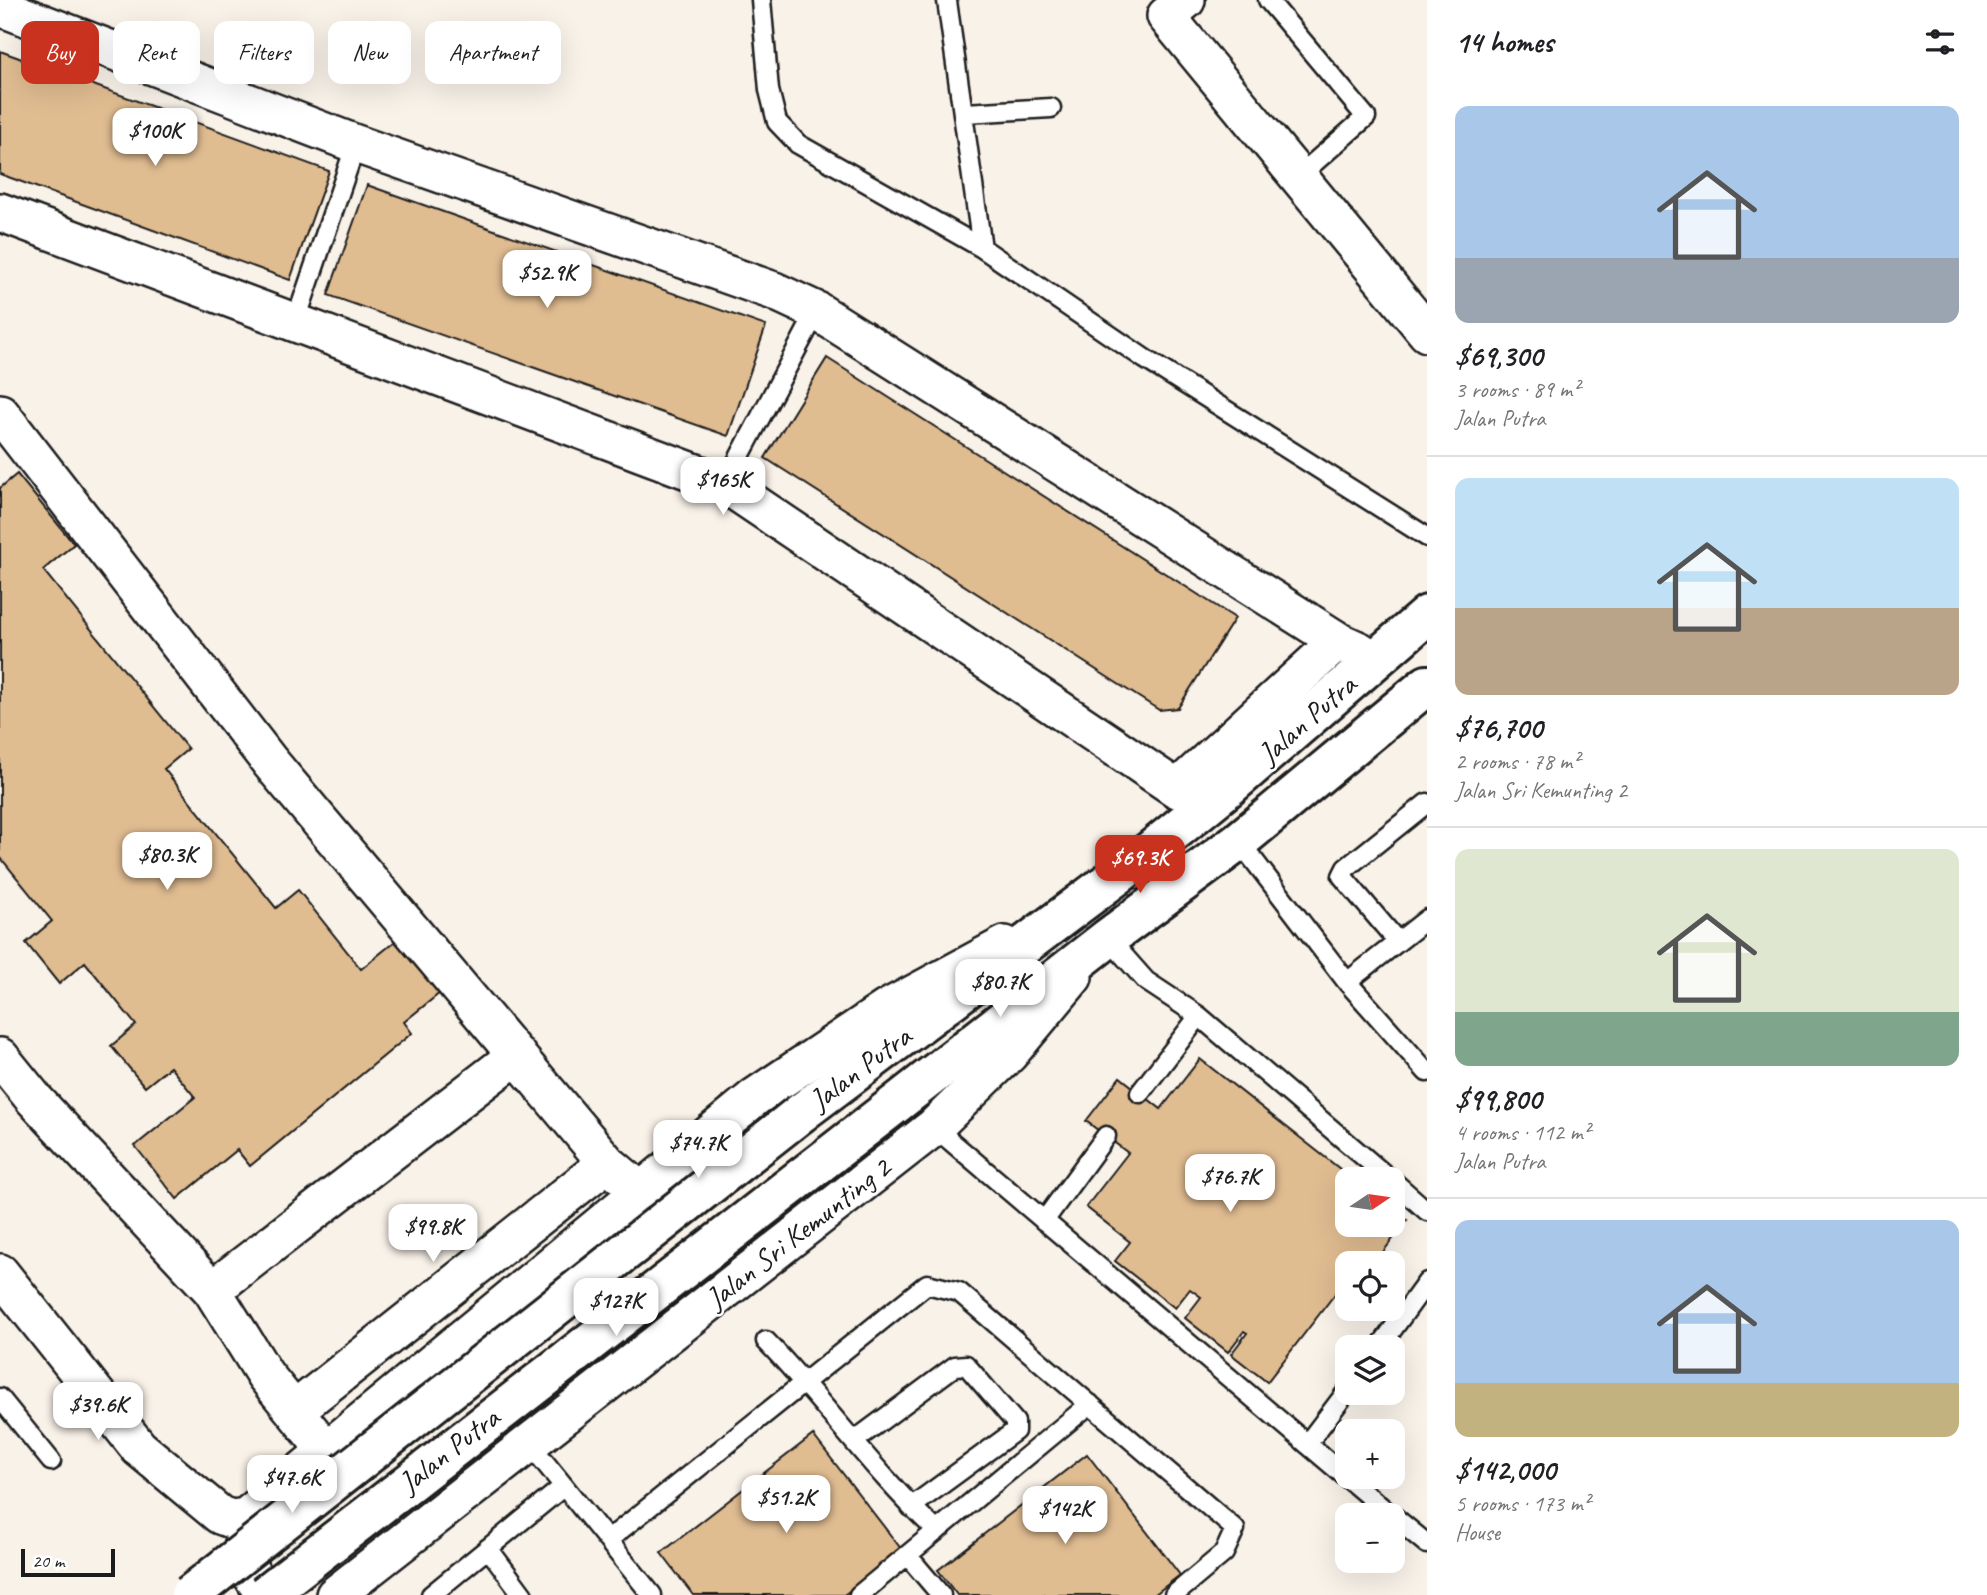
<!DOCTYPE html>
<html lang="en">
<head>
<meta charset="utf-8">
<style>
  body { margin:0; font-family:Caveat,sans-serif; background:#f6f6f6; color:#202124; height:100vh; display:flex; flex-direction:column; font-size:26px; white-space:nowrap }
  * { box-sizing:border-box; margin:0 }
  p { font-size:23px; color:#757577 }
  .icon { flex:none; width:38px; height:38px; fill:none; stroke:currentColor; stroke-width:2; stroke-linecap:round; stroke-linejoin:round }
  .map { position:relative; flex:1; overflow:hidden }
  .details { display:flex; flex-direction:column; background:#fff; width:560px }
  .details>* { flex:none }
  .banner { position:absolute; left:21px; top:21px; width:665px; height:63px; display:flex; gap:14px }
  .needle { width:46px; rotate:77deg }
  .controls { position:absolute; left:1335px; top:1167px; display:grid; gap:14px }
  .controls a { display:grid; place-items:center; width:70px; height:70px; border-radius:14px; background:#fff; box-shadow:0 7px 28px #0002; font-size:35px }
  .scale { position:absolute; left:21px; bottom:18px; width:94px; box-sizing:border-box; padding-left:7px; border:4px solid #1c1c1c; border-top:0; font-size:19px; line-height:24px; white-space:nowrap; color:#1c1c1c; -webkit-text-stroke:5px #fff; paint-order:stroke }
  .price { position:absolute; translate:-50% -60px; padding:0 16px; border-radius:14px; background:#fff; color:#222; font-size:23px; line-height:46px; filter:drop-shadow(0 2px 4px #0008) }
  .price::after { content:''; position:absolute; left:50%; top:42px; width:21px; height:16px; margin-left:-10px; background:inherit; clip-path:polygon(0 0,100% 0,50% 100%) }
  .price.current { background:#c8321e; color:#fff }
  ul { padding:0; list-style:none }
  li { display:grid; align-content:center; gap:14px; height:371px; padding:0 28px }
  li+li { border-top:2px solid #e0e0e0 }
  li span { display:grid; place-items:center; height:217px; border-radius:14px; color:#555 }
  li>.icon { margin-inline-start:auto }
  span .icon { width:126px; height:126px; fill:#fffc; stroke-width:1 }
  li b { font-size:30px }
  h2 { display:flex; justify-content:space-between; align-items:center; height:84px; padding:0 28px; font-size:30px }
  .chip { padding:0 24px; border-radius:14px; background:#fff; box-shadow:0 7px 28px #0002; font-size:24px; line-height:63px }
  .chip.current { background:#c8321e; color:#fff }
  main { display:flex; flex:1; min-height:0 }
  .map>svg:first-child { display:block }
</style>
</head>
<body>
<main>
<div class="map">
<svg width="1427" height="1595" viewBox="0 0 1427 1595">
  <rect width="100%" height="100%" fill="#f9f2e9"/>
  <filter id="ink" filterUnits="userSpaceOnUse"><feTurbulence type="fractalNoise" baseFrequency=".0143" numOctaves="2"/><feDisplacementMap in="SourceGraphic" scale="14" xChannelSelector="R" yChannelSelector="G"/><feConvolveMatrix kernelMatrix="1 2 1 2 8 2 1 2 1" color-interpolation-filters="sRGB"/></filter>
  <g filter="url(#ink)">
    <path fill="#e0bc91" stroke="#1c1c1c" stroke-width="2" d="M0,51L329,171L290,280L0,174Z
      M367,185L766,326L728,436L328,295Z
      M827,358L1235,618L1178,708L1159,710L765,458Z
      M17,474L74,544L43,570L188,749L164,769L276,908L298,890L361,969L398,939L441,992L404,1022L412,1033L250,1166L237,1150L177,1199L135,1146L195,1097L170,1067L145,1087L111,1046L136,1025L85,962L59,984L26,943L52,921L0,857V488Z
      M1200,1059L1354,1180H1348V1225H1393V1210L1407,1220L1374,1264H1348V1277L1267,1382L1231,1354L1247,1333L1244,1331L1228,1352L1185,1318L1201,1297L1190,1289L1175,1308L1115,1261L1130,1242L1086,1207L1128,1153L1086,1121L1120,1077L1161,1109Z
      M813,1435L902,1550L844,1595H693L661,1553Z
      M1087,1454L1180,1575L1154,1595H957L938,1570Z"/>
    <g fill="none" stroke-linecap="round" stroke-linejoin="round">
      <g stroke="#1c1c1c" stroke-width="23">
        <path id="lane" d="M761,0L769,90L777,122L798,144L982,248L1145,359L1427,537
          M1268,0L1366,117L1300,175
          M947,1L982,248
          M965,113L1051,108
          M295,323L356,144
          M725,484L817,311
          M1239,841L1347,982L1427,1072
          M1108,938L1146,981L1199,1016
          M1398,942L1342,876L1346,868L1427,803
          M1347,982L1427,919
          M1140,1093L1199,1016L1391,1180
          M934,1127L1392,1516
          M1393,1181L1427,1211
          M1044,1221L1106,1136
          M766,1341C825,1402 874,1473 937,1531
          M1379,1348L1427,1282
          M0,1398L51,1461
          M854,1441L955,1366L966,1365L1015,1422V1431L911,1507
          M529,1443L652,1595
          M1307,1444L1348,1390
          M1393,1516L1427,1544
          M608,1540L927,1284L959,1292L1235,1529L1224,1553L1174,1595
          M488,1548L523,1595
          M907,1555L941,1595
          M431,1595L564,1486
          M859,1595L1090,1404"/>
      </g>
      <g stroke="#1c1c1c" stroke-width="42">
        <path id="street" d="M1186,0L1166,16L1427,333
          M0,7L356,144L774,291L817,311L1338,641L1360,651
          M0,212L725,484L1177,789L1338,641
          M0,413L270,762L607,1163L639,1190
          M0,1057L34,1099L212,1290L265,1375L325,1449
          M0,1273L139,1448L220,1515L231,1519L246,1517
          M212,1290L517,1055
          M295,1410L607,1163
          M270,1595C244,1578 241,1545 246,1517L755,1097L886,1009L1005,945
          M335,1595L934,1127L1009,1054L1073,977"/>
      </g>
      <g stroke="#1c1c1c" stroke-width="44">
        <path id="secondary" d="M801,1113L1150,851L1230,786L1427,615
          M829,1156L1108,938L1239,841L1427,685"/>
      </g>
      <use href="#lane" stroke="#fff" stroke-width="18"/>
      <use href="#street" stroke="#fff" stroke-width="37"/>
      <use href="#secondary" stroke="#fff" stroke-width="38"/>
      <g stroke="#1c1c1c" stroke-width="44" stroke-linecap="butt">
        <path id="secondary-bridge" d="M190,1595L801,1113
          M265,1595L829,1156"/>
      </g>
      <use href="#secondary-bridge" stroke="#fff" stroke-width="38"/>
    </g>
  </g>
  <g text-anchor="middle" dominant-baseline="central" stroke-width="5" stroke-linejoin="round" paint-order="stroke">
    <g font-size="30" fill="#1c1c1c" stroke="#fff">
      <text transform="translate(1307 719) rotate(-41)">Jalan Putra</text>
      <text transform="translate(860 1068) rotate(-37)">Jalan Putra</text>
      <text transform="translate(798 1233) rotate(-38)">Jalan Sri Kemunting 2</text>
      <text transform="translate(449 1450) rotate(-38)">Jalan Putra</text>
    </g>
  </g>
</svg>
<div class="controls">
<a><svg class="needle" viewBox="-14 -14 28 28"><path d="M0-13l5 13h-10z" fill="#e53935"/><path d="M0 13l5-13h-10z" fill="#757577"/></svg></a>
<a><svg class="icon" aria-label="locate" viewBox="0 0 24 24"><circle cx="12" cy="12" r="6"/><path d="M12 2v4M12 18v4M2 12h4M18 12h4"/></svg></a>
<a><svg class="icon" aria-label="layers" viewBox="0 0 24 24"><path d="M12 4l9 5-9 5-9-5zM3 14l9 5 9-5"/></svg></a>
<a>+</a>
<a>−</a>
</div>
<div class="scale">20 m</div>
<b class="price" style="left:155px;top:168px">$100K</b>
<b class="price" style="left:547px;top:310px">$52.9K</b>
<b class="price" style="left:723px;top:517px">$165K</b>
<b class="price" style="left:167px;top:892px">$80.3K</b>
<b class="price current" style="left:1140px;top:895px">$69.3K</b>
<b class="price" style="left:1000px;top:1019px">$80.7K</b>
<b class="price" style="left:698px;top:1180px">$74.7K</b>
<b class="price" style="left:1230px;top:1214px">$76.7K</b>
<b class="price" style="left:433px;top:1264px">$99.8K</b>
<b class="price" style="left:616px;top:1338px">$127K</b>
<b class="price" style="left:98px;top:1442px">$39.6K</b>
<b class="price" style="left:292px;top:1515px">$47.6K</b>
<b class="price" style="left:786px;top:1535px">$51.2K</b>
<b class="price" style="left:1065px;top:1546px">$142K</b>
<div class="banner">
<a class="chip current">Buy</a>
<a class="chip">Rent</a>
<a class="chip">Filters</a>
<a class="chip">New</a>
<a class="chip">Apartment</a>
</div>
</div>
<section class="details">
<h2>14 homes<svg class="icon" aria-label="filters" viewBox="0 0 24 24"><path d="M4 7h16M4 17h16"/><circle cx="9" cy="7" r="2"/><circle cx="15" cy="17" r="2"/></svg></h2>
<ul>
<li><span style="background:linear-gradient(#a9c7e8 70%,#9aa5b1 0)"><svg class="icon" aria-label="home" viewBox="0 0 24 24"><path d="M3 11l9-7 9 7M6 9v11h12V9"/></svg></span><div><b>$69,300</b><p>3 rooms · 89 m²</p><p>Jalan Putra</p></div></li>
<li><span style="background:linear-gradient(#bfe0f5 60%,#b9a48a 0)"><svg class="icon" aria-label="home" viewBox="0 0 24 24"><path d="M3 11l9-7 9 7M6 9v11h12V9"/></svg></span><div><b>$76,700</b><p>2 rooms · 78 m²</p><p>Jalan Sri Kemunting 2</p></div></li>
<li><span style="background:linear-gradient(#dfe7d0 75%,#7fa58c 0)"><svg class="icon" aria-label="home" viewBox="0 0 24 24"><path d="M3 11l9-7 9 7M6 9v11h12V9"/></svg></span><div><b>$99,800</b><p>4 rooms · 112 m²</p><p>Jalan Putra</p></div></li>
<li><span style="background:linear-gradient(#a9c7e8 75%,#c2b280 0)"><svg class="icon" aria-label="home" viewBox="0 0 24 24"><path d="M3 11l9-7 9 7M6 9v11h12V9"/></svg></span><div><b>$142,000</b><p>5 rooms · 173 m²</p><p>House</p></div></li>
</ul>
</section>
</main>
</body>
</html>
